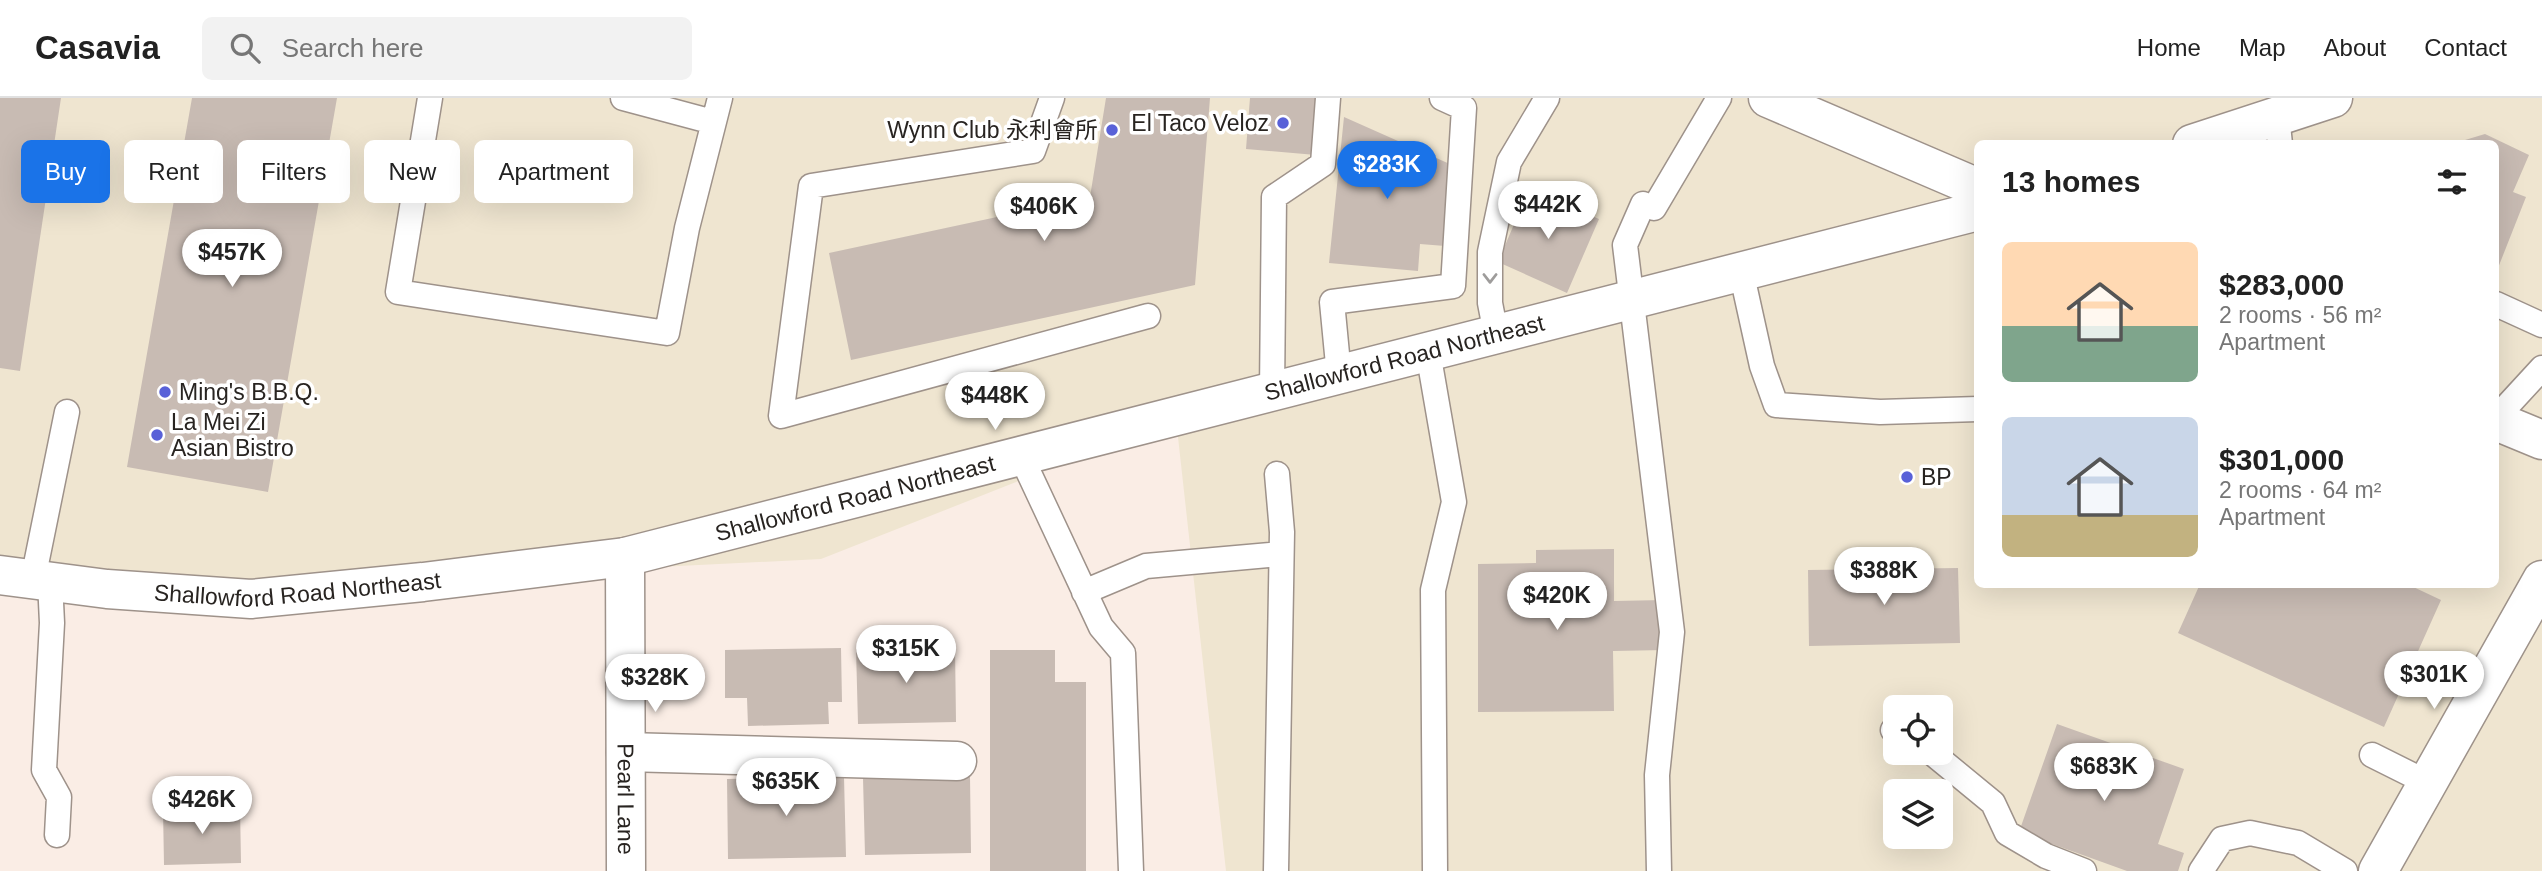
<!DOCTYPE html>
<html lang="en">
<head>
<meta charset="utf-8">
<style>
  body { margin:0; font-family:Helvetica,"Noto Sans SC",sans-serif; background:#f2f2f2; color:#222; height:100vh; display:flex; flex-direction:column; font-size:26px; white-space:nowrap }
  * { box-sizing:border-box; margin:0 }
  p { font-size:23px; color:#767676 }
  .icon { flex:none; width:38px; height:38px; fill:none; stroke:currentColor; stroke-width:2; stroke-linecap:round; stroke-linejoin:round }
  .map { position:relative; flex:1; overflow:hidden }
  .side { position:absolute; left:1974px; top:42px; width:525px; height:448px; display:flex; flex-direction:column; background:#fff; border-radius:10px; box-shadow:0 7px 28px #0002 }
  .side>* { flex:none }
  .guide { position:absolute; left:21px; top:42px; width:665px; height:63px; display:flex; gap:14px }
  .fabs { position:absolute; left:1883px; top:597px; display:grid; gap:14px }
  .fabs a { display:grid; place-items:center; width:70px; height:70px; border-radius:10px; background:#fff; box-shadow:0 7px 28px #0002; font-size:35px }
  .price { position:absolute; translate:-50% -60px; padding:0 16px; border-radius:24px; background:#fff; color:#222; font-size:23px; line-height:46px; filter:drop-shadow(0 2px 4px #0008) }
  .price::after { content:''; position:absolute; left:50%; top:42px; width:21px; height:16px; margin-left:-10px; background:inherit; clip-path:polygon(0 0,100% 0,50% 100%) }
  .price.current { background:#1a73e8; color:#fff }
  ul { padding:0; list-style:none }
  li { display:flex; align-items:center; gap:21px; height:175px; padding:0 28px }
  li span { display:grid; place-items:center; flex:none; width:196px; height:140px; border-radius:10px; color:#555 }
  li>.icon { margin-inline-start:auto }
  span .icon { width:84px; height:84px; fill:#fffc; stroke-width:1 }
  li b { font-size:30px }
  h2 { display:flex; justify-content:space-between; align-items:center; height:84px; padding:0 28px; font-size:30px }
  .chip { padding:0 24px; border-radius:10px; background:#fff; box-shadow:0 7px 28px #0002; font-size:24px; line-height:63px }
  .chip.current { background:#1a73e8; color:#fff }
  header { display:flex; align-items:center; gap:42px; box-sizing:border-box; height:98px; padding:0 35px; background:#fff; border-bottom:2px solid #e0e0e0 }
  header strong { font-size:33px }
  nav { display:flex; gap:38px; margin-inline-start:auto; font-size:24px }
  .search { width:490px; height:63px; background:#f2f2f2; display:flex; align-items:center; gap:18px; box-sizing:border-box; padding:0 24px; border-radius:10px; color:#767676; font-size:26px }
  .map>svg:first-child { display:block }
</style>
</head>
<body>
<header>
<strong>Casavia</strong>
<div class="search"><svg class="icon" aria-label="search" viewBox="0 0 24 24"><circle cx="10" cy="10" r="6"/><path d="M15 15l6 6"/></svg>Search here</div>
<nav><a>Home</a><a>Map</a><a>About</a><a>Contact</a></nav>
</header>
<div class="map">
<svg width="2542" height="773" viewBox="0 0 2542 773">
  <rect width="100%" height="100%" fill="#faede5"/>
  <path fill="#efe5d0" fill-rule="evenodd" d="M0,0H2542V773H1226L1176,321L821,461L176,493L0,463ZM1978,46H2496V486H1978ZM1895,609H1941V654H1895ZM1895,693H1941V738H1895Z"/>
  <path fill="#c8bbb3" d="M0,0H61L20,273L0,270Z
    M192,0H337L268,394L127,369Z
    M1106,0H1210L1195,187L851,262L829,155L1090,99Z
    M1250,0H1321L1316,57L1246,51Z
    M1344,19L1452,67L1445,148L1420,146L1418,173L1329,165Z
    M2485,36L2529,57L2513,94L2526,99L2496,175V46L2455,45Z
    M1529,91L1599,121L1567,195L1498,164Z
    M1614,451V503L1664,502L1665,552L1613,553L1614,613L1478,614V466L1536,465V452Z
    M1958,470L1960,545L1809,548L1808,472Z
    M2200,486H2407L2441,502L2384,629L2178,535Z
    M955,549L956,624L858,626L856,551Z
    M841,550L842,604H828L829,626L748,628L747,600H725V552Z
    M990,552H1055V584H1086V773H990Z
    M2057,626L2184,671L2158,746L2184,755L2178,773H2127L2019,734Z
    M970,678L971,755L865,757L863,680Z
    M844,679L846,759L728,761L727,681Z
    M240,709L241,765L164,767L163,711Z"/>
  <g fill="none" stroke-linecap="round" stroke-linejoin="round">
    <g stroke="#9e928a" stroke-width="27">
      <path id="service" d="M430,0L398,194L667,235L687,130L720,0
        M623,0L713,24
        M1052,0L1033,53L811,88L781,318L1148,218
        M2277,18L2280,46
        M1643,106L1625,147L1672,534L1657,677L1659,773
        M1654,110L1719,0
        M1741,173L1762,268L1776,307L1880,314L1978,311
        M2496,206L2542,227
        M1496,236L1490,205V154L1509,64L1547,0
        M1428,254L1454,404L1433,492L1435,773
        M1339,277L1332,204L1453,188L1464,10L1442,0
        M1272,294L1274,99L1323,66L1328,0
        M2496,320L2542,270
        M1021,358L1101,529L1123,555L1131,773
        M33,481L67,314
        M50,483L52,525L44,672L59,699L57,737
        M1084,494L1146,468L1281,456
        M1893,632L1895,633
        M1931,654L1993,705L2007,735L2046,758L2084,773
        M2372,657L2428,685
        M1276,773L1282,434L1277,376
        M2201,773L2222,741L2250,735L2298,745L2345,773"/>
    </g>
    <g stroke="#9e928a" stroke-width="41">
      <g id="minor">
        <path id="s1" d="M625,459L626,773"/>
        <path d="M626,654L957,663"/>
      </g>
    </g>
    <g stroke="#9e928a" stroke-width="41">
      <g id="tertiary">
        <path d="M2192,46L2333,0"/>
        <path id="s2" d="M0,477L107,491L251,501L423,484L625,459L1978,113"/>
        <path d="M2378,773L2542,482"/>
      </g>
    </g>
    <g stroke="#9e928a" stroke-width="41">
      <path id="primary" d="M1768,0L1978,90
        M2496,323L2542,342"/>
    </g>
    <use href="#service" stroke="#fff" stroke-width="24"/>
    <use href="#minor" stroke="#fff" stroke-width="38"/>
    <use href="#tertiary" stroke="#fff" stroke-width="38"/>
    <use href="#primary" stroke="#fff" stroke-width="38"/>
  </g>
  <defs><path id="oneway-chevron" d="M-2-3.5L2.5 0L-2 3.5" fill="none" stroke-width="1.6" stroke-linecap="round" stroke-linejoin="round" transform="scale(1.75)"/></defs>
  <use stroke="#9e9c9b" href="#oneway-chevron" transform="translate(1490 180) rotate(90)"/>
  <g fill="#5961d8" stroke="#fff" stroke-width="2.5">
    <circle cx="1283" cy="25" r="7"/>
    <circle cx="1112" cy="32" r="7"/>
    <circle cx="165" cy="294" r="7"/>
    <circle cx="157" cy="337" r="7"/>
    <circle cx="1907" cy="379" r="7"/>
  </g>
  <g text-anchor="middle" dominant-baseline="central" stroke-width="7" stroke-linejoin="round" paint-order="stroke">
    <g font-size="23" fill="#282421" stroke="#fff" text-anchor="start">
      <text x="1269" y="25" text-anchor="end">El Taco Veloz</text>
      <text x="1098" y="32" text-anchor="end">Wynn Club 永利會所</text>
      <text x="179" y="294">Ming's B.B.Q.</text>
      <text x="171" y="324">La Mei Zi<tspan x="171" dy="26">Asian Bistro</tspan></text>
      <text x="1921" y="379">BP</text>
    </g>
    <g font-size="23" fill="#282421" stroke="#fff">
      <text stroke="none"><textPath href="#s2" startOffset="1433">Shallowford Road Northeast</textPath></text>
      <text stroke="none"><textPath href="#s2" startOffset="866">Shallowford Road Northeast</textPath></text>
      <text stroke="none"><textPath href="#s2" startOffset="299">Shallowford Road Northeast</textPath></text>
      <text stroke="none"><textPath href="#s1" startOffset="242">Pearl Lane</textPath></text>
    </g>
  </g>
</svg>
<div class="fabs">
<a><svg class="icon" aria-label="locate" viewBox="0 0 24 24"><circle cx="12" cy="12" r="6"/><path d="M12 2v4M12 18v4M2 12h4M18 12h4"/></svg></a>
<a><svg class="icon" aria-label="layers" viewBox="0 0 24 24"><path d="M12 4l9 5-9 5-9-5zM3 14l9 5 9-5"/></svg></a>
</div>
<b class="price current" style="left:1387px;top:103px">$283K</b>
<b class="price" style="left:1548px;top:143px">$442K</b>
<b class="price" style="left:1044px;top:145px">$406K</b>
<b class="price" style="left:232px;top:191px">$457K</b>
<b class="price" style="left:995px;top:334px">$448K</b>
<b class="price" style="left:1884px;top:509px">$388K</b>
<b class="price" style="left:1557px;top:534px">$420K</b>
<b class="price" style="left:906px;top:587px">$315K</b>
<b class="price" style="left:2434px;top:613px">$301K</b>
<b class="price" style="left:655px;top:616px">$328K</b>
<b class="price" style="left:2104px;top:705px">$683K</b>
<b class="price" style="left:786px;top:720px">$635K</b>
<b class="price" style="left:202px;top:738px">$426K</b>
<div class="guide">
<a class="chip current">Buy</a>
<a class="chip">Rent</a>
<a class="chip">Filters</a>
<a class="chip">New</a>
<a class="chip">Apartment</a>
</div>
<section class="side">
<h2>13 homes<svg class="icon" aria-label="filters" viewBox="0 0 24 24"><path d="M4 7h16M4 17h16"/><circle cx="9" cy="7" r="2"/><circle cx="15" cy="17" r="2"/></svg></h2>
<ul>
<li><span style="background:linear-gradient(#ffd9b3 60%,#7fa58c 0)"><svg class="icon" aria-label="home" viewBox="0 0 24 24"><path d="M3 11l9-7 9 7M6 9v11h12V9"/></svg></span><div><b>$283,000</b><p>2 rooms · 56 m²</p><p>Apartment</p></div></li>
<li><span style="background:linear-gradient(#c9d6e8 70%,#c2b280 0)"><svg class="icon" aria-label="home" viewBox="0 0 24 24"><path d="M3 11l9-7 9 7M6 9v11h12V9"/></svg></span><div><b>$301,000</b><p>2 rooms · 64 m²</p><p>Apartment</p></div></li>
</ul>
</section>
</div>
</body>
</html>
